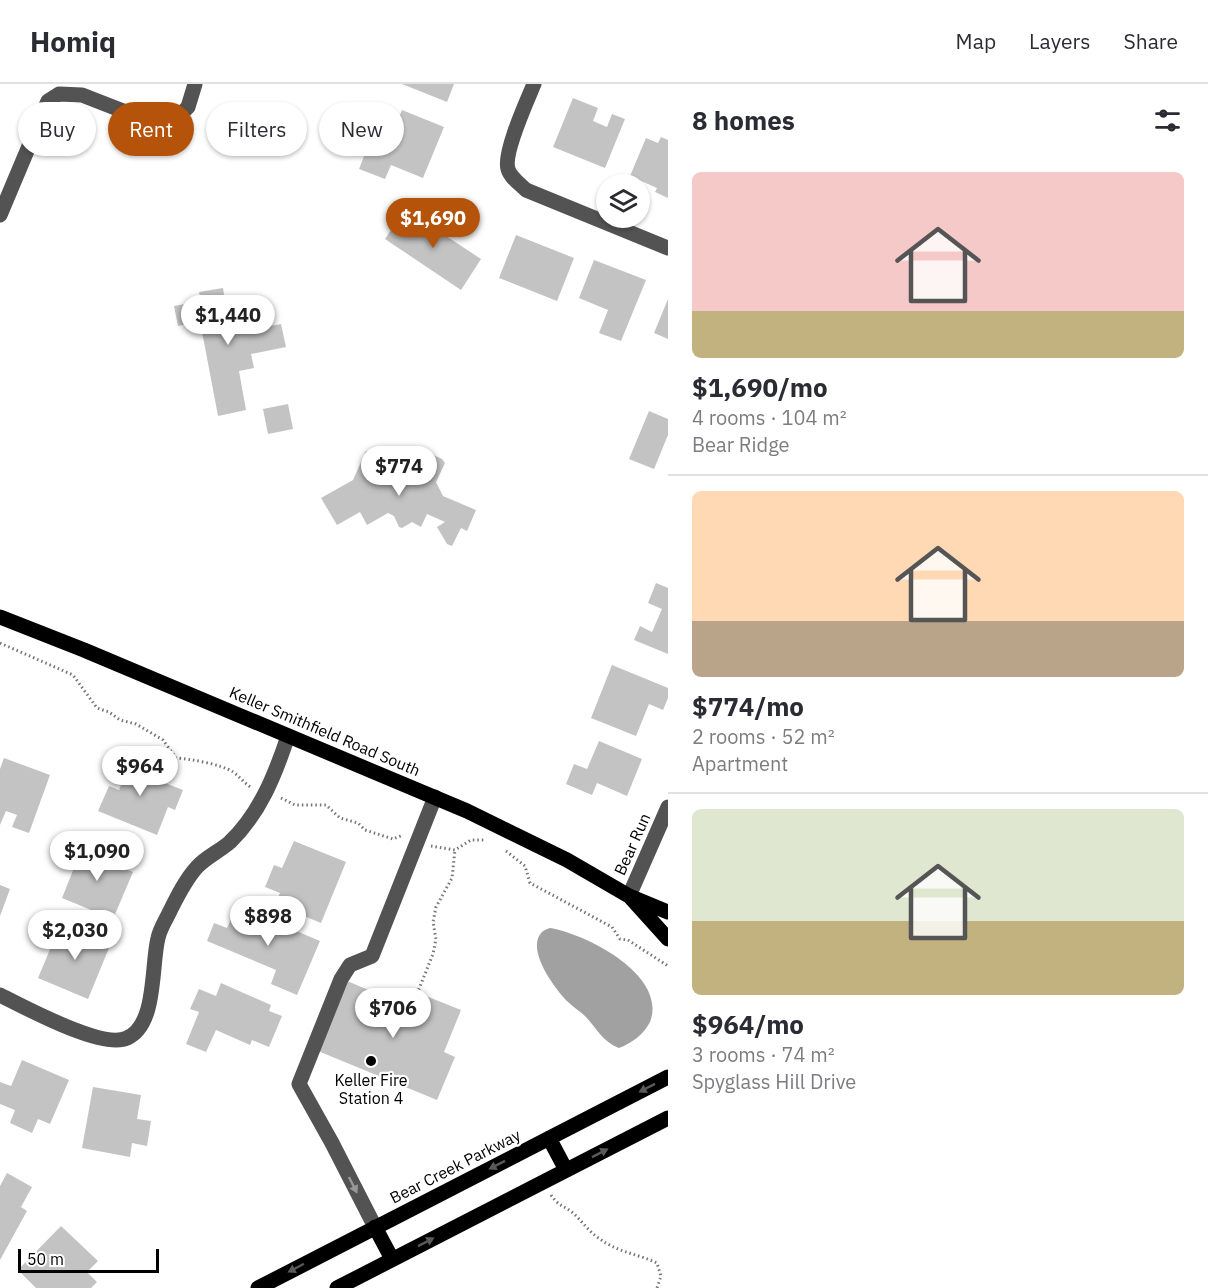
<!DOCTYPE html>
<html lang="en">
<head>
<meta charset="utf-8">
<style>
  body { margin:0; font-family:"IBM Plex Sans",sans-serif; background:#f7f7f7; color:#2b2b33; height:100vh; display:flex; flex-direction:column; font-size:22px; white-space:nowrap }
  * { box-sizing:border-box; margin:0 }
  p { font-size:20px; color:#7c7c81 }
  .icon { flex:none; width:33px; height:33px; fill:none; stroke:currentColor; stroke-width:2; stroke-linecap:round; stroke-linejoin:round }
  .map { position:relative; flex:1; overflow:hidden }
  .side { display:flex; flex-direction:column; background:#fff; width:540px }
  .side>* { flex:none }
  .guide { position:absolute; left:18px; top:18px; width:560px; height:54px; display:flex; gap:12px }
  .tools { position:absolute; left:596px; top:90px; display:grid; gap:12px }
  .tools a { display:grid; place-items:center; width:54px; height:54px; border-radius:50%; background:#fff; box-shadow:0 2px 4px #0004; font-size:30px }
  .scale { position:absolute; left:18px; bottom:15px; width:141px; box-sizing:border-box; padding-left:6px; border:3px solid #000; border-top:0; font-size:16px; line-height:21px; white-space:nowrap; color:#000; -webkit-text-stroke:4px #fff; paint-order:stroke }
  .price { position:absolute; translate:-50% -51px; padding:0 14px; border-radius:21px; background:#fff; color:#222; font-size:20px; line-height:39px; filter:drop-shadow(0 2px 3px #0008) }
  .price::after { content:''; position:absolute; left:50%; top:36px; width:18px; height:14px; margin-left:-9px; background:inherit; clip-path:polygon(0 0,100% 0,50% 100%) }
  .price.active { background:#b45309; color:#fff }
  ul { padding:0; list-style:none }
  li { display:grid; align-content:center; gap:12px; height:318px; padding:0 24px }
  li+li { border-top:2px solid #e1e1e2 }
  li span { display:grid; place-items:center; height:186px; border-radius:9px; color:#555 }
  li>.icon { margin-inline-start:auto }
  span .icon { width:108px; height:108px; fill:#fffc; stroke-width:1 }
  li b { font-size:26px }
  h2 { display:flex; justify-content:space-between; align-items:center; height:72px; padding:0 24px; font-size:26px }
  .pill { padding:0 21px; border-radius:27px; background:#fff; box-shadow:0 2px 4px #0004; font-size:21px; line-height:54px }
  .pill.active { background:#b45309; color:#fff }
  header { display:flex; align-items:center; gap:36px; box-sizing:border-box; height:84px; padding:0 30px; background:#fff; border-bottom:2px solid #e1e1e2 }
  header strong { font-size:28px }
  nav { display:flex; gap:33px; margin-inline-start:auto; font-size:21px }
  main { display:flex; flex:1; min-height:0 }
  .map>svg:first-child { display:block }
</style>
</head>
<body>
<header>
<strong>Homiq</strong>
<nav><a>Map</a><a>Layers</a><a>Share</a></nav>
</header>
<main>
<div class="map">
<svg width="668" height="1204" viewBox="0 0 668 1204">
  <rect width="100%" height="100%" fill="#fff"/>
  <path fill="#a1a1a1" d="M550,844C586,850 668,891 650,938C644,950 632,959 619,964C603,958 597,945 586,933C580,927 573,923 568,918C555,905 525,865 542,848C544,846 547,845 550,844Z"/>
  <path fill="#c3c3c3" d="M402,0H454L447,18Z
    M573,14L598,24L593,37L607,43L612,30L625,35L605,84L553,63Z
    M402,26L444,43L423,94L391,81L385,95L359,85L374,47L391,53Z
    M661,53L668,56V114L655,108L657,104L630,92L646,54L658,59Z
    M405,125L481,175L461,206L385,155Z
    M516,151L574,174L557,217L499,194Z
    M594,176L646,196L621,257L599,249L608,226L579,214Z
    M223,204L227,230L241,228L245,247L281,240L286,263L251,270L254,284L239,287L246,326L218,332L200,237L178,242L174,222L201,217L199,208Z
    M668,215V255L654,249Z
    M288,320L293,345L268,350L263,325Z
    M649,327L668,335V351L654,385L629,375Z
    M366,367L419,391L429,369L442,375L445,379L436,398L443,412L476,426L467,447L461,444L452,462L447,460L437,443L445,438L427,430L421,443L412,438L402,444L399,443L394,432L388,429L367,441L360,428L337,441L321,414L353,396Z
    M656,499L668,504V570L634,556L640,542L652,548L662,525L648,519Z
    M612,581L668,604V614L663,626L649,620L636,652L591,634Z
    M599,657L642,675L627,712L597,699L592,711L566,700L574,680L587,685Z
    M118,672L163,690L160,697L183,706L175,726L168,723L157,751L98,727L109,702L119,706L124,693L112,688Z
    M4,674L50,691L29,749L12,743L17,731L6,727L0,741V685Z
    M294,757L346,778L321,839L275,820L280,809L265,803L274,781L282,784Z
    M84,759L111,770L108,778L133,788L113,835L62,814Z
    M0,801L10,805L0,832Z
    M237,822L320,857L297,911L271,900L276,886L207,857L214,839L227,844Z
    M78,839L101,848L96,859L109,864L88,915L38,894L51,863L57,865L65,845L75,849Z
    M347,897L419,927L426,912L461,926L444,968L455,973L437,1016L318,967Z
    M221,899L271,921L269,927L282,932L269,963L252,956L250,961L216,946L206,968L186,960L199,928L190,925L199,905L216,912Z
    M22,976L69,996L50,1040L38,1035L32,1049L10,1039L15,1026L0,1020V998L11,1002Z
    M93,1003L141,1011L137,1035L151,1037L147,1062L132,1059L130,1073L82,1064Z
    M7,1089L32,1103L21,1123L27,1127L0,1176V1102Z
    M61,1142L98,1177L87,1188L97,1198L91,1204H36L18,1186Z"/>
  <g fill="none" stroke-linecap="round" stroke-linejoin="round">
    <path stroke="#757575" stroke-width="3" stroke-dasharray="1.5 3" stroke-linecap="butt" d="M0,559L73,591L97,624L109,628L120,636L136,640L163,656L176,674C190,675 221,680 233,688C240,693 244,699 252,704
      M281,714L295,721H326L340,734L358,739L365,746L393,755L403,751
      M431,762L455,766L471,756H484
      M506,767L525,782L530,799L612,843L620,855L628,856L668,882
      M417,910L433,870L436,855L433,838L436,823L452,794L455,766
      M551,1111C560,1124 564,1121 573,1129C582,1137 589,1148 600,1155C617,1168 638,1170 657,1179L661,1192L657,1204"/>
    <path stroke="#535353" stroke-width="15" d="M534,0C527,17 503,69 508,85C510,93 520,100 526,106L668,164
      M0,131L48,17L59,10L82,11L159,41L174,37L188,23L195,0
      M629,812L668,723
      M0,911C24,923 103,966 127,954C157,941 151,882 158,854C160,844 167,834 171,825C178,811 186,795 197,783C206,773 220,767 230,758C260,729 275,691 288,652
      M375,1143L332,1059L299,1000L341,895L350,881L372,872L435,713"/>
    <path stroke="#000" stroke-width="15" d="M0,533L84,566L467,727L567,776L629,812L668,828
      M631,814L668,855
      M549,1054L566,1086
      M375,1143L392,1175
      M258,1204L668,993
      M337,1204L668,1034"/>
  </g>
  <defs><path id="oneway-solid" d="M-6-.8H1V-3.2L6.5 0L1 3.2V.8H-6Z" transform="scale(1.5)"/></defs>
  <g fill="#595959">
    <use href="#oneway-solid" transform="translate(647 1004) rotate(153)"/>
    <use href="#oneway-solid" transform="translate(600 1069) rotate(-27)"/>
    <use href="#oneway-solid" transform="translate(497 1081) rotate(153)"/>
    <use href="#oneway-solid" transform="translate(426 1158) rotate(-27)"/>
    <use href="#oneway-solid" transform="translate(296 1184) rotate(152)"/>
  </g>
  <use fill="#989898" href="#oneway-solid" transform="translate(353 1101) rotate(63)"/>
  <circle fill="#000" stroke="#fff" stroke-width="2" cx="371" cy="977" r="6"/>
  <g text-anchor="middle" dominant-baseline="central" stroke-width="4.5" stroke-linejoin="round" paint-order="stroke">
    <g font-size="16" fill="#000" stroke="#fff">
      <text transform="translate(325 647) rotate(23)">Keller Smithfield Road South</text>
      <text transform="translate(632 760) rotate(-66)">Bear Run</text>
      <text transform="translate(455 1082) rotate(-27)">Bear Creek Parkway</text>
    </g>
    <g font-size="16" fill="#000" stroke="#fff">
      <text x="371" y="996">Keller Fire<tspan x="371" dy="18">Station 4</tspan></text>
    </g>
  </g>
</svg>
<div class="tools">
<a><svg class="icon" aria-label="layers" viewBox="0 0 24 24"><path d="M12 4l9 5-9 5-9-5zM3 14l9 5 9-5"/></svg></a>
</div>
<div class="scale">50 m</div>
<b class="price active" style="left:433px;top:165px">$1,690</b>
<b class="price" style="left:228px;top:262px">$1,440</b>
<b class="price" style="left:399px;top:413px">$774</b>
<b class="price" style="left:140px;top:713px">$964</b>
<b class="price" style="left:97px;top:798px">$1,090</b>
<b class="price" style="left:268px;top:863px">$898</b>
<b class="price" style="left:75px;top:877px">$2,030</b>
<b class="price" style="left:393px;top:955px">$706</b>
<div class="guide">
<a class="pill">Buy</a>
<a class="pill active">Rent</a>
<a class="pill">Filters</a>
<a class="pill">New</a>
</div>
</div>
<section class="side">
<h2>8 homes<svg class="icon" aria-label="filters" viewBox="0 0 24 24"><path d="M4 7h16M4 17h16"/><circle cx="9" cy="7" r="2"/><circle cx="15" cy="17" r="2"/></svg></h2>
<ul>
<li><span style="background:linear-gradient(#f6c9c9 75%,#c2b280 0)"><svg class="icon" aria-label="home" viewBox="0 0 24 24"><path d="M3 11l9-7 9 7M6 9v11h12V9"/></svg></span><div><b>$1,690/mo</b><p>4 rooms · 104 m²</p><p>Bear Ridge</p></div></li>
<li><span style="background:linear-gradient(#ffd9b3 70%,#b9a48a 0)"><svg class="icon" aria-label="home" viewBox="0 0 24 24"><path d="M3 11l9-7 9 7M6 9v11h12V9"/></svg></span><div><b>$774/mo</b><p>2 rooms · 52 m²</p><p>Apartment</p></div></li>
<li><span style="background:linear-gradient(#dfe7d0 60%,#c2b280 0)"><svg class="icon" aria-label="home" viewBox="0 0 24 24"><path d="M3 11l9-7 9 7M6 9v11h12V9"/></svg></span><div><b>$964/mo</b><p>3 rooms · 74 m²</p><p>Spyglass Hill Drive</p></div></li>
</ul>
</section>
</main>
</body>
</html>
